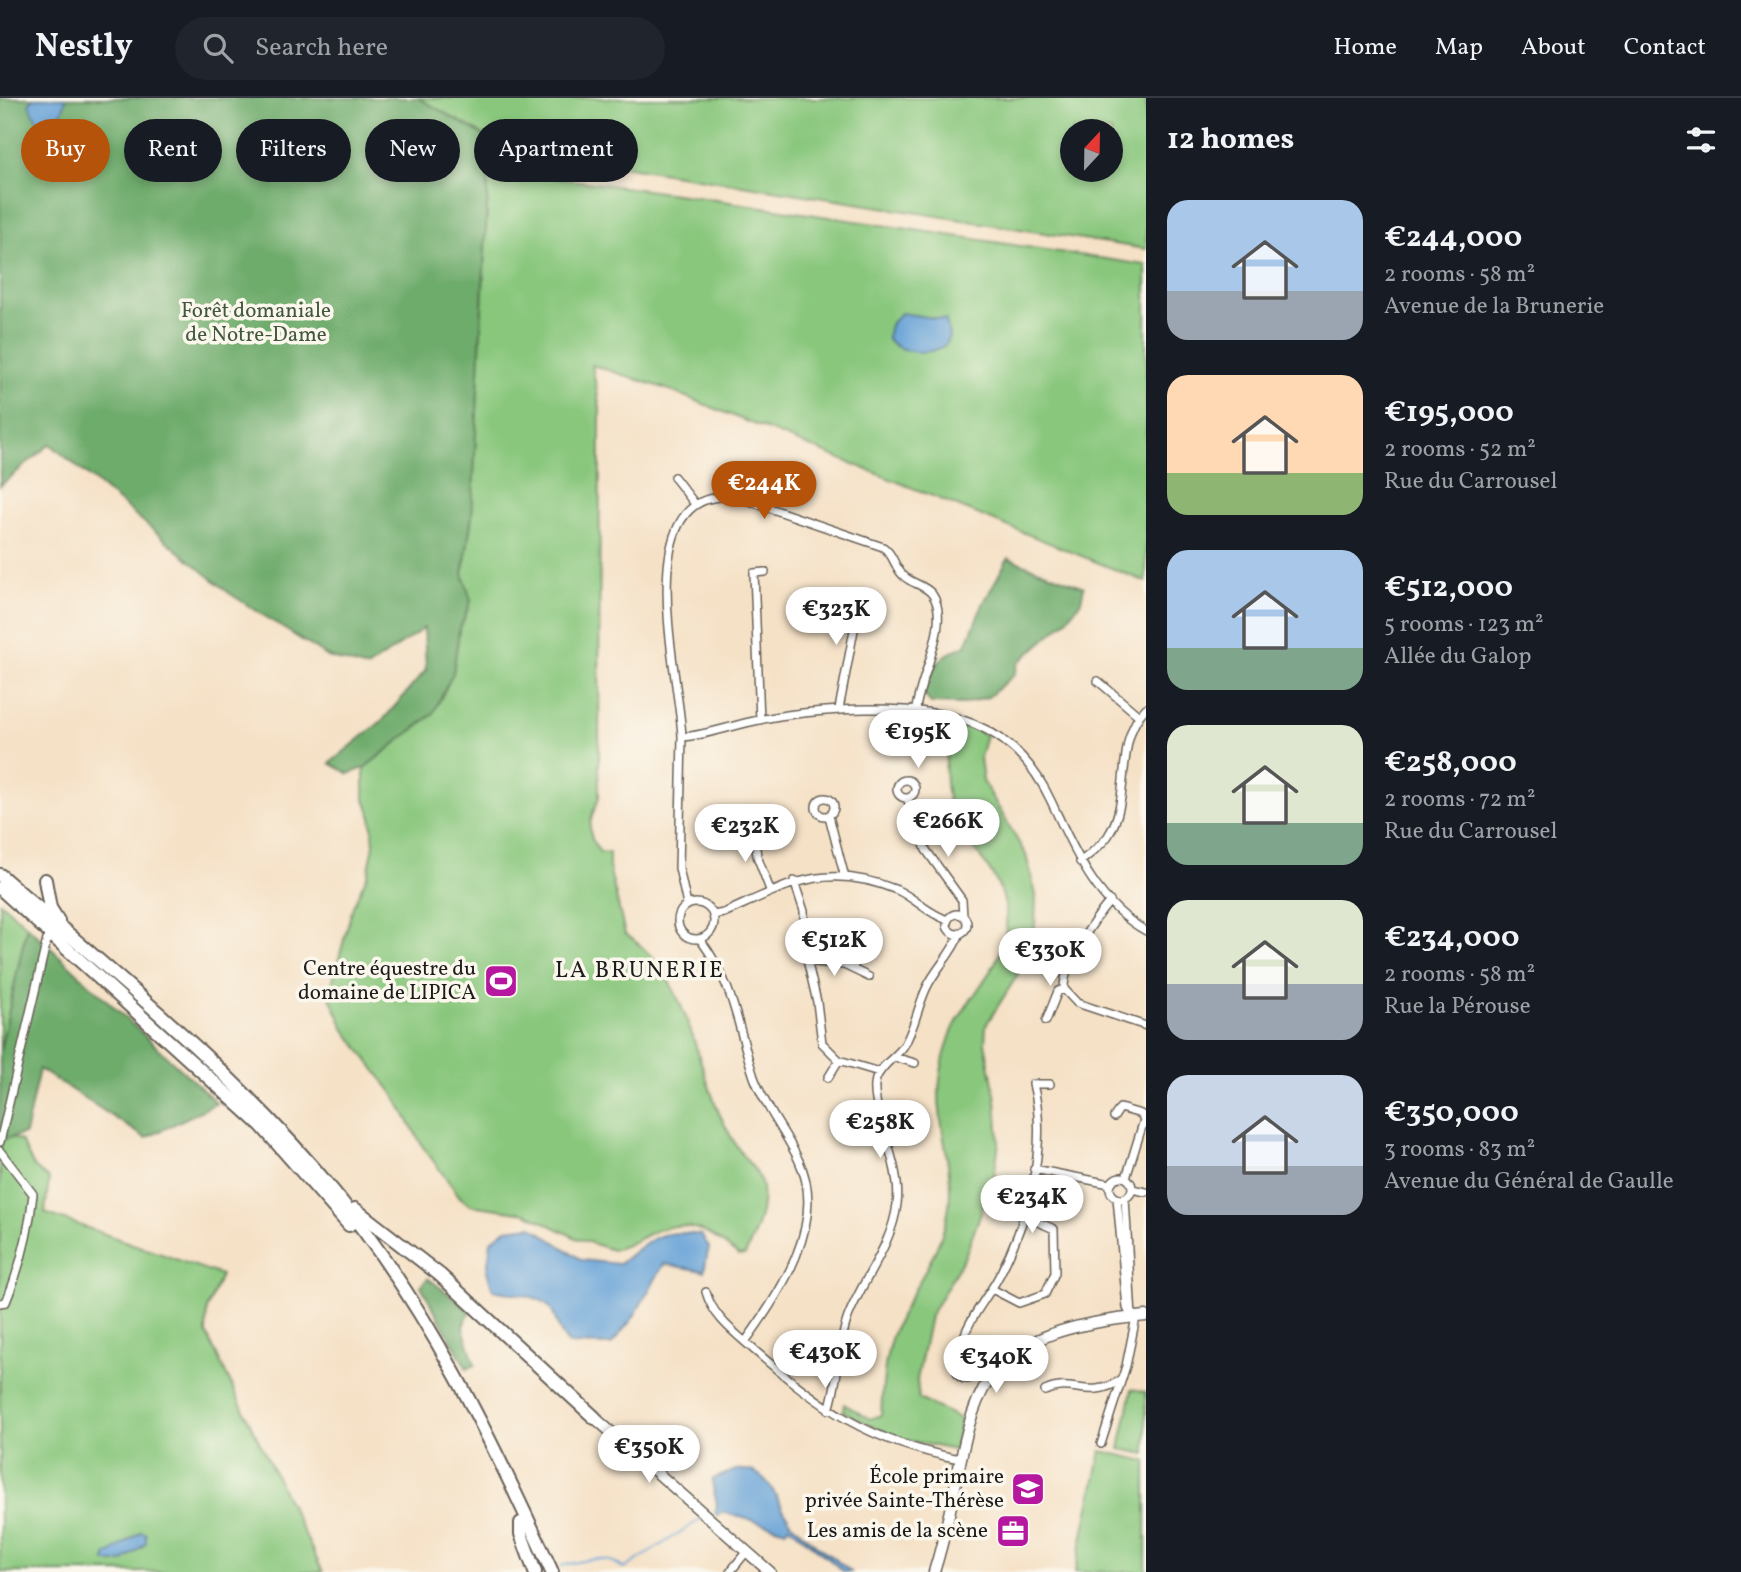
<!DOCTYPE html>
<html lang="en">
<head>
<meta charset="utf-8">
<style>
  body { margin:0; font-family:Vollkorn,serif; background:#20242c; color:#f1f3f6; height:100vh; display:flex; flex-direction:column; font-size:26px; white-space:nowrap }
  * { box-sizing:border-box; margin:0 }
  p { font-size:23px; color:#9ea1a6 }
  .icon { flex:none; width:38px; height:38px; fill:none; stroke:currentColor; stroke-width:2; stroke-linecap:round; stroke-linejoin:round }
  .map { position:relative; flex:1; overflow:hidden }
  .drawer { display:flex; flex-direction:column; background:#171b24; width:595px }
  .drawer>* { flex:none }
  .top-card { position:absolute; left:21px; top:21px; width:665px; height:63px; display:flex; gap:14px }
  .needle { width:46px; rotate:22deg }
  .tools { position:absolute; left:1060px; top:21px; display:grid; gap:14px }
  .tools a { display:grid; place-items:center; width:63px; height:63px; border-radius:50%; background:#171b24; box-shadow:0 4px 10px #0003; font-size:35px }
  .price { position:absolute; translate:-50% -60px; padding:0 16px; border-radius:24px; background:#fff; color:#222; font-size:23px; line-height:46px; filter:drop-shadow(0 2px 4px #0008) }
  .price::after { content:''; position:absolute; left:50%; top:42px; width:21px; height:16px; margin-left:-10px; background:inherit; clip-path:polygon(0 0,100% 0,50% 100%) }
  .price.selected { background:#b45309; color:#fff }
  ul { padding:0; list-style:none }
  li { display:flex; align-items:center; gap:21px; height:175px; padding:0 21px }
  li span { display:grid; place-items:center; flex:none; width:196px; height:140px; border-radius:21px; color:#555 }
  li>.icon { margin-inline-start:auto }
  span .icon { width:84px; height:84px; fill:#fffc; stroke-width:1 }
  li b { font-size:30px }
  h2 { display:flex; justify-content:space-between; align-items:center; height:84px; padding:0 21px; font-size:30px }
  .pill { padding:0 24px; border-radius:32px; background:#171b24; box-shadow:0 4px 10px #0003; font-size:24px; line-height:63px }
  .pill.selected { background:#b45309; color:#fff }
  header { display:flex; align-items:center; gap:42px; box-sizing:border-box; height:98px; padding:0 35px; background:#171b24; border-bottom:2px solid #363941 }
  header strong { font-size:33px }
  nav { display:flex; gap:38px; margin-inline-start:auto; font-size:24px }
  .search { width:490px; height:63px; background:#20242c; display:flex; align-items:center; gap:18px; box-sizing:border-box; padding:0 24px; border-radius:38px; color:#9ea1a6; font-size:26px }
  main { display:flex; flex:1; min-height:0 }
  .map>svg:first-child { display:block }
</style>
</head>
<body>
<header>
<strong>Nestly</strong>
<div class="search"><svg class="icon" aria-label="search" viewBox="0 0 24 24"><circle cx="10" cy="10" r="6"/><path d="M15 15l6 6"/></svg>Search here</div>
<nav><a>Home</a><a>Map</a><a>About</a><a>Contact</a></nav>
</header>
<main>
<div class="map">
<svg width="1146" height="1474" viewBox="0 0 1146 1474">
  <rect width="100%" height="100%" fill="#fbf7ec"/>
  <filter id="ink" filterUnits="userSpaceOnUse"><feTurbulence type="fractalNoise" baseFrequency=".0143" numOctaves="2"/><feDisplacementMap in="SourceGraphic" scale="14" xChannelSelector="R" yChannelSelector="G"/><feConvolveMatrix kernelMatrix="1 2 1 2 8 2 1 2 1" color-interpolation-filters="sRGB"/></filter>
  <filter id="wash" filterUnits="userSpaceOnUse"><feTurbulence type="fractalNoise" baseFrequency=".00686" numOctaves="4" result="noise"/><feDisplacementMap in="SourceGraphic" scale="28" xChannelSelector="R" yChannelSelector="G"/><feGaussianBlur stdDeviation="1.57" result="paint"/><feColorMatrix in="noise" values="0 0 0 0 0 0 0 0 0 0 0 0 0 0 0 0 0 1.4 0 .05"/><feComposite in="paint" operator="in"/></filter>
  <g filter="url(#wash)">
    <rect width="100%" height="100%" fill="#f5e1c6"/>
    <path fill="#89c77d" stroke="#52724c" stroke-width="2" fill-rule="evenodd" d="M418,0H1146V151L565,59L495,43ZM1073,33H1111V72H1073Z
      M489,71L683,97L1146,167V484L664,290L592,267L600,310L599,700C590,720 584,735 600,754L609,755V769L625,836C686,874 693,956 720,1017C726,1030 733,1043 741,1055C748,1065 757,1071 761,1085C767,1108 755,1136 745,1157L739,1158C713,1136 688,1118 653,1134C639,1140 628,1149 612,1152L576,1140L526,1115L470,1107L460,1099L423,1049L394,997L345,932L329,897L353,808L368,776L374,747L371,717L364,699V670L433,616L453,575L459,533L471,503L463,476L472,418Z
      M951,621L986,637L980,659L983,683L1026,757L1036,797L1035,826L1025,865L986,927L985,945L996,1001L999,1044L994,1079L965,1158L930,1218L917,1282L919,1301L961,1321L954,1352L896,1340L843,1313L844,1306L870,1321L881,1317C883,1284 884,1249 900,1219C918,1182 943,1150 949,1108C953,1076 943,1044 940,1013C937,990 941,967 948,945C959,906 998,877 1005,838C1015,778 968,759 951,710C941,681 947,651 951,621Z
      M0,804L27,828L0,954Z
      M0,1035L21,1043L34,1069L49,1081L45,1115L221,1177L207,1211L206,1235L323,1474H0Z
      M1132,1291L1146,1294V1356L1120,1351Z
      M1101,1353L1146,1363V1474H1075Z"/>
    <path fill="#6eac6c" stroke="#456444" stroke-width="2" d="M0,0H418L490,41L472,418L463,476L471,503L459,533L453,575L433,616L364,670L349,676L330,665L383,622L426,572L424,530L367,570L328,559L229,495L50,346L0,388Z
      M1008,460L1084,489L1081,503L1067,522L1019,564L1014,577L988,599L964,606L931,605L924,597C934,567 936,559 966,547L983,506Z
      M27,828L217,1005L146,1040L39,971L25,1036L0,1042V954Z
      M428,1180L470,1213L463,1229L475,1267L467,1271L421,1188Z"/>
    <path fill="#66a2d7" stroke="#415f7a" stroke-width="2" d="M33,0H65L66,3L49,46L29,7Z
      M901,215L946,222L949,238L947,245C933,259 896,256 887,239L890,227Z
      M531,1128L582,1162L619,1166C650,1141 660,1130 701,1137L709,1149L704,1173L664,1166L633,1220L611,1247L569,1246C558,1235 558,1224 551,1211C542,1196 509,1196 493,1192L487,1173L491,1143L506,1131Z
      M736,1372C772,1368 776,1406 792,1425C808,1443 832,1458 851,1474H844L789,1428L786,1432L722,1414L718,1418L715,1415C721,1402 710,1394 713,1381Z
      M141,1434L146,1436V1445L123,1464H105L106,1458Z"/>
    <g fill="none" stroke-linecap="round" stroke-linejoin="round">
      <path stroke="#66a2d7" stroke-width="2" d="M561,1468C584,1463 605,1454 624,1471L701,1421"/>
    </g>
  </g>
  <g filter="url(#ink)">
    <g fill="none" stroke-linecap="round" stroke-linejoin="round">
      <g stroke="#686158" stroke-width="10">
        <path id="minor" d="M674,379L695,406
          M1098,583L1139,618
          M839,611L857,516L850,514L846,504L849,494
          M760,622L754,475L765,474
          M682,639C680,579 625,381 740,400L883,449C895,457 894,471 905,479C913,486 925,487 932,496C952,523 919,581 916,611
          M897 691a9 9 0 1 1 18 0a9 9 0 1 1-18 0Z
          M816 709a9 9 0 1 1 18 0a9 9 0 1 1-18 0Z
          M907,700L926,752L962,802L963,818
          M742 725a9 9 0 1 1 18 0a9 9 0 1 1-18 0Z
          M829,718L844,776
          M754,734L757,758L770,792
          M1080,764C1090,756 1101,748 1108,738C1133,700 1113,643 1146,610
          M794,783L804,813L805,853L817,904L822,945L839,962L879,974
          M1110,803C1094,822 1063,866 1064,891L1077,905L1146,928
          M678 823a18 18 0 1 1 36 0a18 18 0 1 1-36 0Z
          M687,807L679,770L682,639C708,637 733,627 759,622C794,614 830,612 865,611C945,610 1013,621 1051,703C1074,752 1096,805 1146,833
          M947 826a10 10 0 1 1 20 0a10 10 0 1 1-20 0Z
          M713,817L724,815C789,786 825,763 897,792C915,800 928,816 948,822
          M700,841C736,890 736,925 754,979C765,1010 786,1034 799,1063C828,1124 780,1196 745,1244
          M807,863L844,867L869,879
          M853,870L862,847
          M1046,923L1058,893L1064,891
          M894,959L915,965
          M828,980L839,962
          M1114,1019L1120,1010L1141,1016L1144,1022L1126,1080
          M0,1044L49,833
          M0,1053L33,1096C29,1135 21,1168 6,1204L0,1205
          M1034,1071L1110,1086
          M1110 1090a11 11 0 1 1 22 0a11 11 0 1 1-22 0Z
          M1132,1091L1146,1094
          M1117,1100L1127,1210L1132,1220L1125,1100
          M992,1191L1019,1205L1045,1196L1055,1175L1054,1131L1024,1118
          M706,1194C713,1219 734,1234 753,1251C822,1311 869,1344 960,1361
          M957 1272a9 9 0 1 1 18 0a9 9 0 1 1-18 0Z
          M961,1264C957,1232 985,1205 999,1178C1028,1123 1049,1048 1033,986H1050
          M1045,1293C1073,1280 1088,1303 1121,1282
          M829,1312C839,1282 837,1249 848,1219C863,1180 892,1148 897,1106C903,1066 868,1008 876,981C881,967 895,960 903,949C914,933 918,907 927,889C936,870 953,855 960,835
          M1101,1346L1126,1268L1135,1224L1132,1220
          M730,1474L747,1453"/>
      </g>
      <g stroke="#686158" stroke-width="13">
        <path id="secondary" d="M595,1320L770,1474
          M934,1474C982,1320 941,1236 1146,1218"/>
      </g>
      <g stroke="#686158" stroke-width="16">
        <path id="trunk" d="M0,777C115,877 237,976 334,1094C428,1209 491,1340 552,1474
          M45,782L50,810L58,823
          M0,790L261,1027L349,1127
          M355,1111L440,1177L595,1320
          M521,1425V1436L535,1474"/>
      </g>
      <use href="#minor" stroke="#fff" stroke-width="7"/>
      <use href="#secondary" stroke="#fff" stroke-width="10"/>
      <use href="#trunk" stroke="#fff" stroke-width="12"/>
    </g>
  </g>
  <defs>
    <g id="stadium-square" transform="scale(1.75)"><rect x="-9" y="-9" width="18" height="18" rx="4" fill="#b5179e" stroke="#fbf7ec"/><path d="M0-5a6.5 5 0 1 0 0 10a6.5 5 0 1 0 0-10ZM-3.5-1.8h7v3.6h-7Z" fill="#fff"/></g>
    <g id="school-square" transform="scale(1.75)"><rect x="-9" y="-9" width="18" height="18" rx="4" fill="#b5179e" stroke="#fbf7ec"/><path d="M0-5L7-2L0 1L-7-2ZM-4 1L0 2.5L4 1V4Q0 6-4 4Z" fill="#fff"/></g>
    <g id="office-square" transform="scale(1.75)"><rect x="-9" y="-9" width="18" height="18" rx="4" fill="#b5179e" stroke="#fbf7ec"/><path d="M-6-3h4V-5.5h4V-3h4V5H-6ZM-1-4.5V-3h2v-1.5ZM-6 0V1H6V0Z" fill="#fff"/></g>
  </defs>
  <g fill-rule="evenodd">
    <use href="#stadium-square" x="501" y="883"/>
    <use href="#school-square" x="1028" y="1391"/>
    <use href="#office-square" x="1013" y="1433"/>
  </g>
  <g text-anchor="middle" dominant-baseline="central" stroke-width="7" stroke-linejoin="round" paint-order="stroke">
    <g font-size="21" fill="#42583e" stroke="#fbf7ec">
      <text x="256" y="213">Forêt domaniale<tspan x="256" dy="24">de Notre-Dame</tspan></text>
    </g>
    <g font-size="21" fill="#1c1c1c" stroke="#fbf7ec" text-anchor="end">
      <text x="476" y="871">Centre équestre du<tspan x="476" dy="24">domaine de LIPICA</tspan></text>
      <text x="1004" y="1379">École primaire<tspan x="1004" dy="24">privée Sainte-Thérèse</tspan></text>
      <text x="988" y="1433">Les amis de la scène</text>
    </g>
    <g font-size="23" letter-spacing="2" fill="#1c1c1c" stroke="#fbf7ec">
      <text x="640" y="873">LA BRUNERIE</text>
    </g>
  </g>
</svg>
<div class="tools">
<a><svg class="needle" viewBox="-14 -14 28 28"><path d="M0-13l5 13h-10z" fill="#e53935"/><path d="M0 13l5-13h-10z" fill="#9ea1a6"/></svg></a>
</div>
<b class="price selected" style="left:764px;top:423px">€244K</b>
<b class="price" style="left:836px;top:549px">€323K</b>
<b class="price" style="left:918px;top:672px">€195K</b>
<b class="price" style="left:948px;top:761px">€266K</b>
<b class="price" style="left:745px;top:766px">€232K</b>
<b class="price" style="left:834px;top:880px">€512K</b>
<b class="price" style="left:1050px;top:890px">€330K</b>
<b class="price" style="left:880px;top:1062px">€258K</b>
<b class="price" style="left:1032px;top:1137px">€234K</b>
<b class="price" style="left:825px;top:1292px">€430K</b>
<b class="price" style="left:996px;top:1297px">€340K</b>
<b class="price" style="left:649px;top:1387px">€350K</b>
<div class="top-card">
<a class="pill selected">Buy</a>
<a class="pill">Rent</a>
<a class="pill">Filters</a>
<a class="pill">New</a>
<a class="pill">Apartment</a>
</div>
</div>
<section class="drawer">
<h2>12 homes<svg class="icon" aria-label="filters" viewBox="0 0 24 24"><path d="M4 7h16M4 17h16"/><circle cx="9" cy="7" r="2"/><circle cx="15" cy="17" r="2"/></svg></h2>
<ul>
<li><span style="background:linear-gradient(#a9c7e8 65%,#9aa5b1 0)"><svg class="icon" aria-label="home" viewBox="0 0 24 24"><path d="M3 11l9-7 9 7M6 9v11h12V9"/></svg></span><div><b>€244,000</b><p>2 rooms · 58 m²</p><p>Avenue de la Brunerie</p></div></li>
<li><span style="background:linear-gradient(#ffd9b3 70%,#8fb573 0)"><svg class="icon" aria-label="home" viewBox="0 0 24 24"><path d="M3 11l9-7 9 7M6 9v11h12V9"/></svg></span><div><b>€195,000</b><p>2 rooms · 52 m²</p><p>Rue du Carrousel</p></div></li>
<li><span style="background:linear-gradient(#a9c7e8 70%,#7fa58c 0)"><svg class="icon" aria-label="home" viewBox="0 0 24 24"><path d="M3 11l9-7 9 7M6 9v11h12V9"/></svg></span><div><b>€512,000</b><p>5 rooms · 123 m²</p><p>Allée du Galop</p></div></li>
<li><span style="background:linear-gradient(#dfe7d0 70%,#7fa58c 0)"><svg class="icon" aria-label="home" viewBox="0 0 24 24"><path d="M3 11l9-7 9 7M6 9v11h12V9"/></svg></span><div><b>€258,000</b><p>2 rooms · 72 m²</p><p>Rue du Carrousel</p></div></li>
<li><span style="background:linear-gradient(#dfe7d0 60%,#9aa5b1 0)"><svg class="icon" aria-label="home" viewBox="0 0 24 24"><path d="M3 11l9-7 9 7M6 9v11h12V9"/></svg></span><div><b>€234,000</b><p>2 rooms · 58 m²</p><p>Rue la Pérouse</p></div></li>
<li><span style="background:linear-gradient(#c9d6e8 65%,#9aa5b1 0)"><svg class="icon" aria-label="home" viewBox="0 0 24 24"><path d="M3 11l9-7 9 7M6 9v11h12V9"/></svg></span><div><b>€350,000</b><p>3 rooms · 83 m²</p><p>Avenue du Général de Gaulle</p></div></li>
</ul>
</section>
</main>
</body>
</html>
